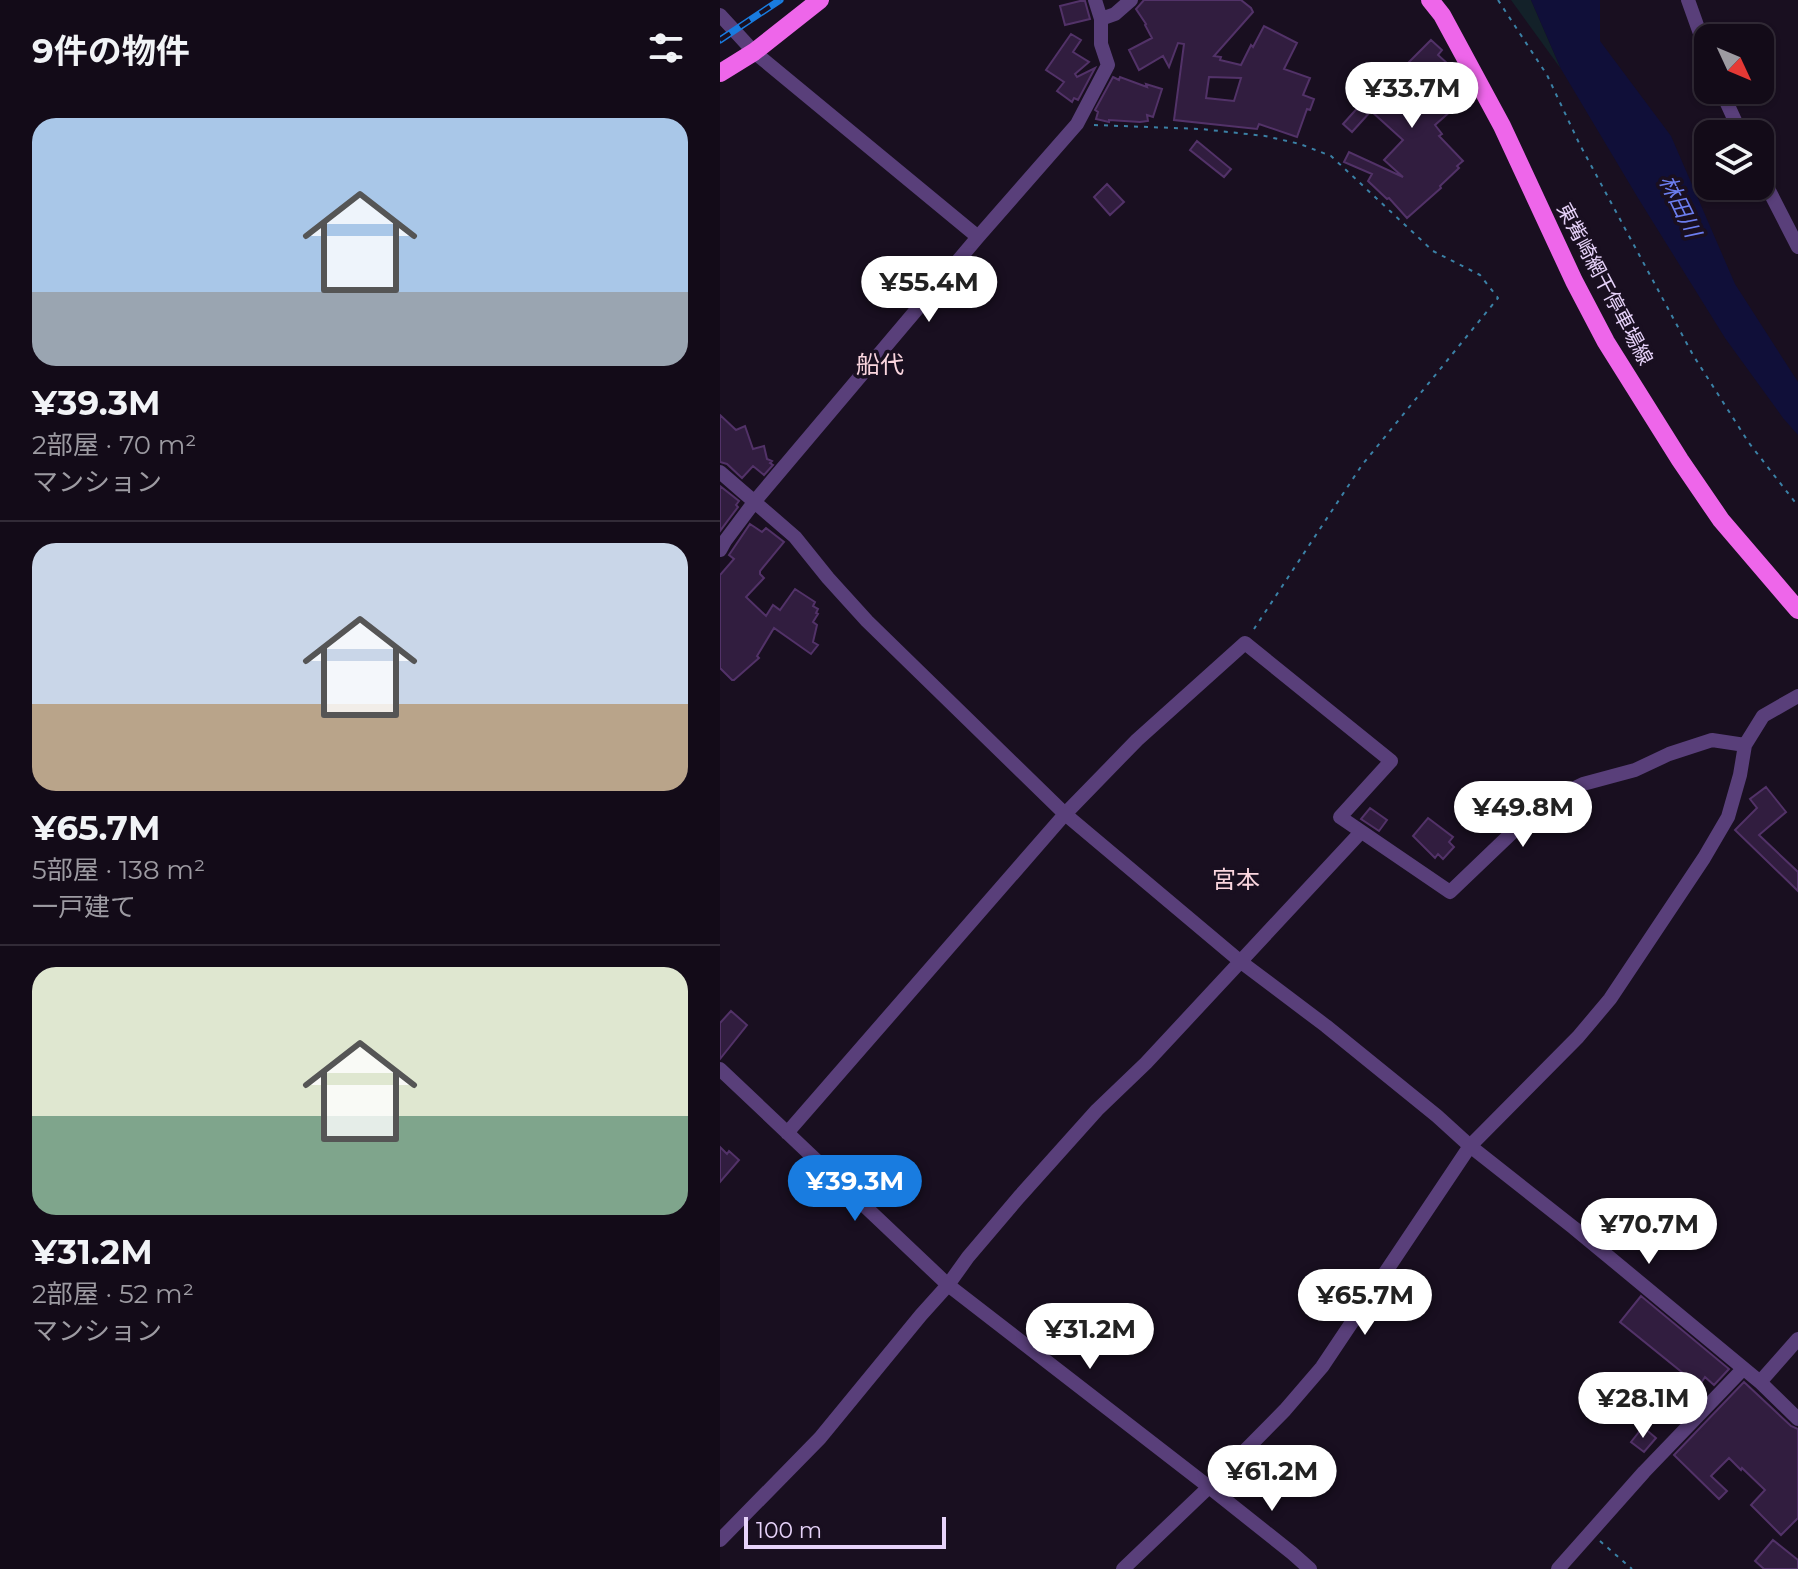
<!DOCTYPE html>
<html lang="ja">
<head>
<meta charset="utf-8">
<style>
  body { margin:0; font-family:Montserrat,"Noto Sans JP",sans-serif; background:#201925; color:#f1f3f6; height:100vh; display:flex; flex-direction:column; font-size:30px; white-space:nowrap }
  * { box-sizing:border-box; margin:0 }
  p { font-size:26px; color:#9d9ba2 }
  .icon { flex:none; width:44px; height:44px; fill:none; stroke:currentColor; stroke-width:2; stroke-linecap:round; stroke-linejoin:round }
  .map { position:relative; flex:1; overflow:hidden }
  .sheet { display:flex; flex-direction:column; background:#130b18; width:720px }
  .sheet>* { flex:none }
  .needle { width:52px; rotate:134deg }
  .tools { position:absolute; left:974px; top:24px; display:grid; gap:16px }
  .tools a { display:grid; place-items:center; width:80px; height:80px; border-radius:16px; background:#130b18; box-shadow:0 2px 6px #0004,0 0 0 2px #322b37; font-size:40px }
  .scale { position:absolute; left:24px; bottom:20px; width:202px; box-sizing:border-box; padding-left:8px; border:4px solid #e7d3fa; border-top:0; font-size:22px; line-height:28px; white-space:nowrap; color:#e7d3fa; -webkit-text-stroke:6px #190f20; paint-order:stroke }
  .price { position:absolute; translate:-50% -68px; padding:0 18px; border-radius:28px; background:#fff; color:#222; font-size:26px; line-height:52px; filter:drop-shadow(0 2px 4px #0008) }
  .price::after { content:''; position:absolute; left:50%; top:48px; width:24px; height:18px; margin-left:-12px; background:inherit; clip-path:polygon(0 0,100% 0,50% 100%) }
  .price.on { background:#197ce0; color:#fff }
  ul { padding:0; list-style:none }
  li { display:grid; align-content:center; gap:16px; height:424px; padding:0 32px }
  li+li { border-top:2px solid #322b37 }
  li span { display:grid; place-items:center; height:248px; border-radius:24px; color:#555 }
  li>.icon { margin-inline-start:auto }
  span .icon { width:144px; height:144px; fill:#fffc; stroke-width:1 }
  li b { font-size:34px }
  h2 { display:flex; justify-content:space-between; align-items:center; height:96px; padding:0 32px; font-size:34px }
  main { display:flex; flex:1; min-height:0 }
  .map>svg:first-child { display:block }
</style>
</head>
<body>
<main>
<section class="sheet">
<h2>9件の物件<svg class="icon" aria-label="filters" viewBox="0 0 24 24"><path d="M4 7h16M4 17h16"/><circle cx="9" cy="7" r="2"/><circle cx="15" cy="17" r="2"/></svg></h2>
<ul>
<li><span style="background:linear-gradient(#a9c7e8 70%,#9aa5b1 0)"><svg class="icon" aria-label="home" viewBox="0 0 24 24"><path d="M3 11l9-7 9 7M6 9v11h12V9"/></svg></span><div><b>¥39.3M</b><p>2部屋 · 70 m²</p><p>マンション</p></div></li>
<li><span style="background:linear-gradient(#c9d6e8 65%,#b9a48a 0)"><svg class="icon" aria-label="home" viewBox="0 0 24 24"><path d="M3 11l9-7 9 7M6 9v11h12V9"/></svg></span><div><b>¥65.7M</b><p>5部屋 · 138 m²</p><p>一戸建て</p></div></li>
<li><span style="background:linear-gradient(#dfe7d0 60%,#7fa58c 0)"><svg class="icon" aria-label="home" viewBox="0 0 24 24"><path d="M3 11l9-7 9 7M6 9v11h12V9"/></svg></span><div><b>¥31.2M</b><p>2部屋 · 52 m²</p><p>マンション</p></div></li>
</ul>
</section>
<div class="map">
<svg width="1078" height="1569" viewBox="0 0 1078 1569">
  <rect width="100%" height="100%" fill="#190f20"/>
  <path fill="#132129" d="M791,0H811L841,69Z"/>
  <path fill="#100f39" d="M811,0H880V41L951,136L1015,284L1078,382V435L1063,418L1005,338L918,198L841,69Z"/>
  <path fill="#311d3f" stroke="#523268" stroke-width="2" fill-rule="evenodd" d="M424,0H521L531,8L533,12L494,56L501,57L500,60L521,65L531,45L533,47L544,26L577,43L564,69L590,78L583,95L594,99L590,110L587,109L577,137L539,124L537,129L454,120L464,44L458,43L449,67L443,56L419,70L409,50L432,38L425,25L426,24L416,9ZM489,77L521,78L514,101L486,98Z
    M360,1H365L370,19L345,25L340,6Z
    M351,34L361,40L353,52L369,62L355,74L357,77L375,68L358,100L354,98L352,102L337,91L344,82L326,70Z
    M711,40L722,50L718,55L728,64L724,68L748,96L715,125L722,134L719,136L743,161L737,166L739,168L720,186L721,188L687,218L669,198L667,199L648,181L652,174L624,162L629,152L683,177L664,160L683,140L651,111L632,132L623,124L642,103L639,100L646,93L643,90L654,77L659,81L663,77L674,83L689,66L687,64Z
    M393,77L399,80L400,77L427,87L426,84L442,89L433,117L427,115L428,121L420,122L389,120V122L376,119L378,112L375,110Z
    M477,141L511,169L504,177L470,150Z
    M387,184L404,202L390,215L374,197Z
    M0,415L16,430L25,426L33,449L44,446L47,459L52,461L50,463L53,465L44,475L33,466L22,478L7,464L0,462Z
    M0,486L19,501L16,505L18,507L0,531Z
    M30,524L42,532L46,528L64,542L40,571V574L44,578L26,597L46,616L53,605L60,610L75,589L95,602L93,606L98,609L96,613L98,614L93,622L97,625L93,642L98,645L91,654L54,628L37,656L39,658L14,680H12L0,668V575L14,559L9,555Z
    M1046,787L1066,812L1039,835L1078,872V891L1015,830L1037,808L1030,799Z
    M650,808L667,820L659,831L641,819Z
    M708,818L733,837L729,842L734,847L723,859L718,854L715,858L693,836Z
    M11,1011L27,1025L0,1059V1023Z
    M0,1147L7,1154L9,1151L19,1160L0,1182Z
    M921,1296L1009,1369L994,1385L985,1377L979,1386L900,1322Z
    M1024,1382L1071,1426L1078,1429V1518L1061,1535L1031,1505L1045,1490L1022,1468L1021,1470L1009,1458L991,1476L1007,1491L999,1499L954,1455Z
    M923,1427L936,1438L924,1452L911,1442Z
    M1053,1540L1078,1560V1569H1044L1035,1561Z"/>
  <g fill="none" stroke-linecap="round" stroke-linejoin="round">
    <path stroke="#3b81a6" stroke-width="2" stroke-dasharray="4 6" stroke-linecap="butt" d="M778,0L827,75L859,143L973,355L1029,443L1078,506
      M374,125L481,129L545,136L580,144L611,156L713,251L760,275L778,298L642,465L534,629
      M880,1541L912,1569"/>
    <path stroke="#593f7a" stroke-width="14" d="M968,0L988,56
      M0,15L34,52L258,237
      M381,19L395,14L411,0
      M1001,90L1021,134
      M1040,173L1078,247
      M0,472L75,537L108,578L147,621L345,814L521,962L606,1026L717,1116L750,1146L854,1228L1040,1382L1078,1419
      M0,550L5,541L35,501L258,237L357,124L388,65L381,44V19L375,0
      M0,1069L228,1285L489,1487L572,1553L590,1569
      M67,1133L345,814L417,740L525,643L671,761L620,817L730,892L823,803L863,784L915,770L949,754L992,740L1025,745
      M1040,1382L1078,1339
      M0,1540L100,1438L201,1315L228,1285L248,1257L299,1197L377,1110L426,1063L641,832
      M403,1569L489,1487L565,1410L602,1367L750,1146L858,1037L890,999L984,858L1008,817L1020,775L1025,745L1043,716L1078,696
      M838,1569L924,1472L1023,1369"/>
    <path stroke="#ee66ea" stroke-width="18" d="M710,0L722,15L782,126L854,281L886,342L960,460L1001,520L1078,610
      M0,73L34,52L100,0"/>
    <g stroke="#197ce0" stroke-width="7">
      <path id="rail" d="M0,40L60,0"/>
    </g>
    <use href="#rail" stroke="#190f20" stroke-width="4" stroke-dasharray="12" stroke-linecap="butt"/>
  </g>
  <g text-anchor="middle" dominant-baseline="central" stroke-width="7" stroke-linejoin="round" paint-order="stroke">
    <g font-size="20" fill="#e7d3fa" stroke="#190f20">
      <text transform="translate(885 284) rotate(62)">東觜崎網干停車場線</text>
    </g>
    <g font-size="22" font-style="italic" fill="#6c7eef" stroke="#190f20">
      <text transform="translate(960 206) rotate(64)">林田川</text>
    </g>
    <g font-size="24" fill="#fad5de" stroke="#190f20">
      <text x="160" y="364">船代</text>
      <text x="516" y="879">宮本</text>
    </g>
  </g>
</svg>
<div class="tools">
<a><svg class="needle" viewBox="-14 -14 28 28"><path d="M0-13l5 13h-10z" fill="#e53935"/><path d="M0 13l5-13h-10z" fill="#9d9ba2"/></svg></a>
<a><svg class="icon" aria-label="layers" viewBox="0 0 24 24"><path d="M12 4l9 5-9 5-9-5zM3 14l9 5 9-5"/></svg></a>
</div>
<div class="scale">100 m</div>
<b class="price" style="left:692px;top:130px">¥33.7M</b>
<b class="price" style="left:209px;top:324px">¥55.4M</b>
<b class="price" style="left:803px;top:849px">¥49.8M</b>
<b class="price on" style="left:135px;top:1223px">¥39.3M</b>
<b class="price" style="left:929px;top:1266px">¥70.7M</b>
<b class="price" style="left:645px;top:1337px">¥65.7M</b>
<b class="price" style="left:370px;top:1371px">¥31.2M</b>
<b class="price" style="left:923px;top:1440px">¥28.1M</b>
<b class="price" style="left:552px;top:1513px">¥61.2M</b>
</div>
</main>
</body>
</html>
